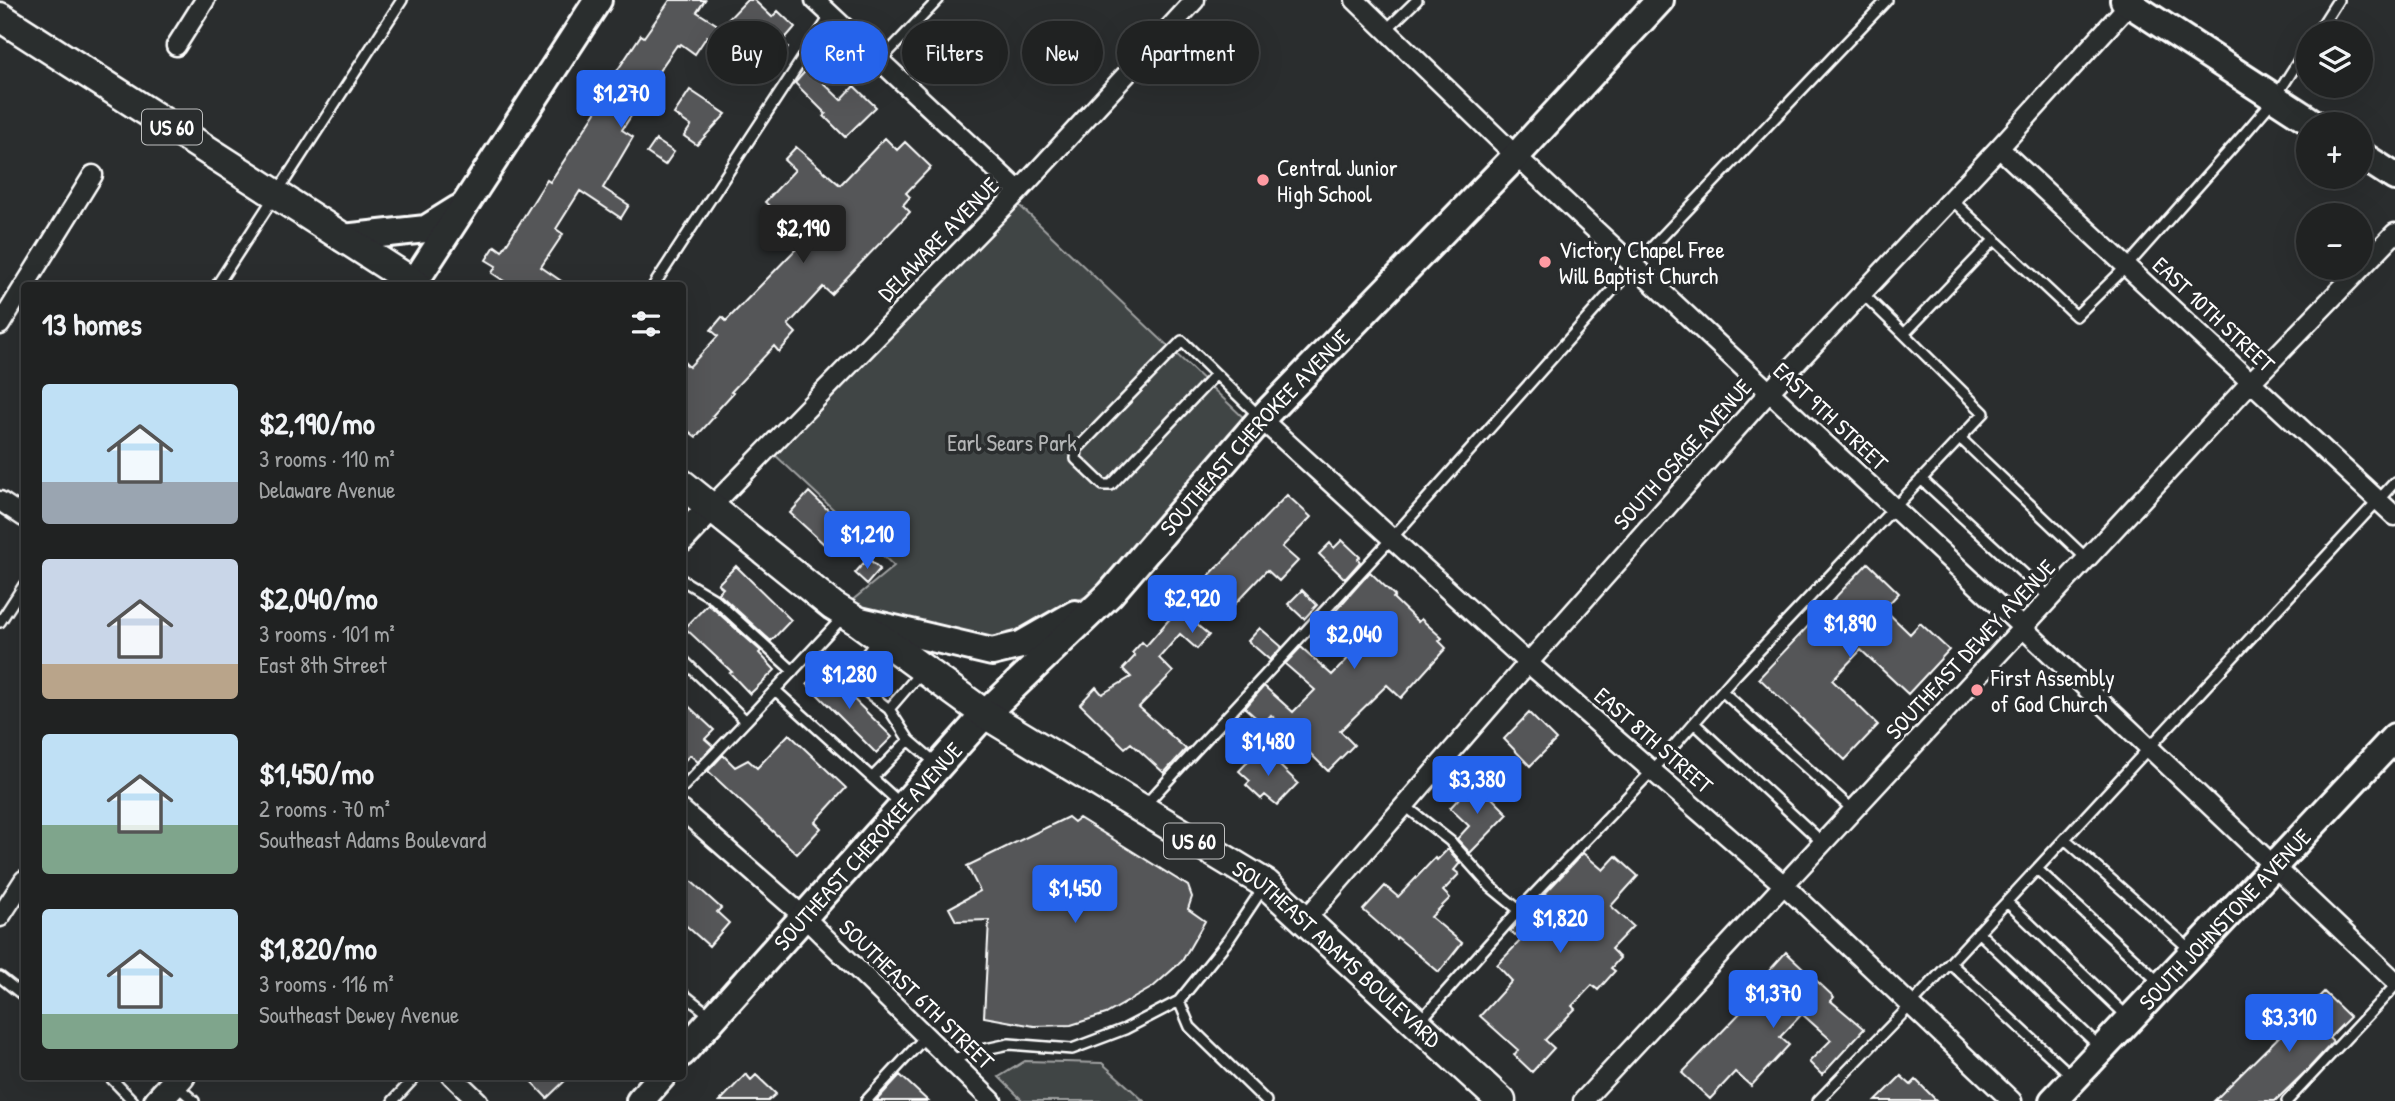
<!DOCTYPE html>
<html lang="en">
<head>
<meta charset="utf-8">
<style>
  body { margin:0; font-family:"Patrick Hand",sans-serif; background:#282a2a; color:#f1f3f6; height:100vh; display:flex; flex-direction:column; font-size:26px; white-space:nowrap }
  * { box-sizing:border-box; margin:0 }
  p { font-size:23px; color:#a2a4a5 }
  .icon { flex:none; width:38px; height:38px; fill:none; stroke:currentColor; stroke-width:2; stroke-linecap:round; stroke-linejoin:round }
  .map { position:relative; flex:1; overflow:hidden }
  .panel { position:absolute; left:21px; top:282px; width:665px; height:798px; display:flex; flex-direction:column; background:#202222; border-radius:7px; box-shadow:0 7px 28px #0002,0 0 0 2px #3d3f40 }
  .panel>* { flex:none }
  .hud { position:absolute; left:707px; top:21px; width:665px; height:63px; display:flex; gap:14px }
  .buttons { position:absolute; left:2296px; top:21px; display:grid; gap:14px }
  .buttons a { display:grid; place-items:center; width:77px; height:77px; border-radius:50%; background:#202222; box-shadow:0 7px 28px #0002,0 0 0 2px #3d3f40; font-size:35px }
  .price { position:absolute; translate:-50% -60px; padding:0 16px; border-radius:7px; background:#2563eb; color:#fff; font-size:23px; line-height:46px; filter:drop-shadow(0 2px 4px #0008) }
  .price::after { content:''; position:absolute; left:50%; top:42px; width:21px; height:16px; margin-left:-10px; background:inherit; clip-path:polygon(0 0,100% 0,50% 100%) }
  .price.selected { background:#222; color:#fff }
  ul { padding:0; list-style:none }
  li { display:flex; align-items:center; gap:21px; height:175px; padding:0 21px }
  li span { display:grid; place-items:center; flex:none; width:196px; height:140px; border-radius:7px; color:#555 }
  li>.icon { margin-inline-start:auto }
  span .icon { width:84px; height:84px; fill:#fffc; stroke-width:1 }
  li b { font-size:30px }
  h2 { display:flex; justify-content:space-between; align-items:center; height:84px; padding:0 21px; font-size:30px }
  .chip { padding:0 24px; border-radius:32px; background:#202222; box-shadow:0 7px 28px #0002,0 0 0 2px #3d3f40; font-size:24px; line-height:63px }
  .chip.selected { background:#2563eb; color:#fff }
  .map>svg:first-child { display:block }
</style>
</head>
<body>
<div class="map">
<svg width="2395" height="1101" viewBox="0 0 2395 1101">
  <rect width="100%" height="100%" fill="#2a2d2e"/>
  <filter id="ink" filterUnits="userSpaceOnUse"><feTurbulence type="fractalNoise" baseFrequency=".0143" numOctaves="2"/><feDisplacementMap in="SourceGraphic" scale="14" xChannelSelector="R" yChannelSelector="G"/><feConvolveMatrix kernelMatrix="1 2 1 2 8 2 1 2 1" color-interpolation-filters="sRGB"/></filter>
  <g filter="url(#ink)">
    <path fill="#414445" stroke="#a0a2a2" stroke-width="2" d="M1019,205L1246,420L1097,591L991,644L866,614L849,603L894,566L774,454Z
      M1025,1061L1102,1063L1144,1101H1023L999,1077Z"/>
    <path fill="#555758" stroke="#fff" stroke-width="2" d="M670,0H705L697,12L721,27L747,0H754L772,17L778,11L795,27L782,42L788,47L778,58L748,30L734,53L707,36L695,54L681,44L679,46L677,45L648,87L649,88L622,130L633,137L603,188L629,205L621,218L580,191L556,229L563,234L541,267L567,285H510L492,273L496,266L486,260L495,246L502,251L547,180L550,182L609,92L605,90L619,68L641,35L644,37Z
      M808,68L841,100L854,86L876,107L845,137L824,116L826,114L795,83Z
      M690,90L726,114L697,145L684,136L691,126L674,114Z
      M885,138L897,150L905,142L931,167L906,193L910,197L903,205L910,212L831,294L823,287L788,325L796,333L779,352L774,346L731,392L733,393L712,416L714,417L696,437L682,426V360L689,367L718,336L711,330L722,317L726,321L797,248L789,241L797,232L765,202L795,170L784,160L796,147L840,185Z
      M656,140L674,152L665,165L647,153Z
      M809,492L832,514L828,518L839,528L824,544L790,513Z
      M1287,495L1311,517L1282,547L1298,561L1279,581L1267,570L1230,609L1212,593L1190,619L1209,635L1197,649L1180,634L1159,658L1173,672L1139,707L1186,749L1164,773L1131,743L1125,748L1080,704L1096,687L1102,694L1131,677L1123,669L1135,656L1132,653L1142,642L1146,646L1194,591Z
      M1342,540L1360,557L1358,559L1360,562L1345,579L1319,554L1330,543L1334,548Z
      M868,558L880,569L867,584L855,573Z
      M1868,563L1899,593L1884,609L1910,634L1920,623L1949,650L1908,694L1861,650L1832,680L1878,725L1845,760L1759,678Z
      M736,566L791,620L771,641L718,593L723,588L718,584Z
      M1370,572L1395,596L1393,598L1418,622L1421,619L1442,638L1439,641L1446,648L1401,698L1387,685L1340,731L1354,745L1328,771L1271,715L1263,724L1245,708L1264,686L1293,712L1315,690L1285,664L1301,647L1332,675L1362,644L1331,616Z
      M1302,590L1317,605L1304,619L1288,604Z
      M708,604L761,651L759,653L775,670L750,694L730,673L732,672L685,628Z
      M1260,628L1282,647L1270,660L1248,641Z
      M822,668L892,737L876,753L807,684Z
      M682,700L714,730L705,739L713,746L698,762L690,755L682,763Z
      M1529,713L1556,740L1530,766L1504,739Z
      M789,734L846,788L815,822L821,828L797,854L708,771L723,755L735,767L748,760L757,768Z
      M1261,748L1298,783L1277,805L1265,795L1261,799L1246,785L1250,781L1239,771Z
      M1475,781L1508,814L1470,853L1457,839L1469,826L1450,808Z
      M1068,817L1074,822L1079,818L1188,886L1192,897L1188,909L1205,921L1182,961L1153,987L1106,1014L1071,1025L1034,1026L984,1017L989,920L956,921L949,908L980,891L967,866Z
      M1448,849L1460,863L1454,870L1459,874L1443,891L1450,898L1431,917L1462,943L1439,972L1397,937L1396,939L1363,910L1385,886L1398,897L1435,858L1437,860Z
      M1583,853L1603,870L1616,856L1638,876L1611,906L1633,926L1611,949L1620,958L1611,968L1615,971L1598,990L1592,985L1572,1006L1575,1009L1545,1040L1554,1048L1532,1072L1514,1055L1518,1050L1480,1016L1512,981L1497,965L1521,940L1510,931Z
      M682,873L721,908L717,912L729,923L709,946L682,922Z
      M1786,952L1834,997L1831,1001L1864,1029L1822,1075L1809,1062L1831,1040L1802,1014L1780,1037L1789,1045L1751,1086L1735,1072L1710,1099L1682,1073L1775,977L1769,971Z
      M2324,992L2350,1017L2329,1038L2333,1042L2309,1068L2275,1101H2214Z
      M746,1074L751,1080L756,1075L776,1094L768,1101H720Z
      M900,1075L928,1101H876Z
      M526,1076H570L547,1098Z
      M1901,1076L1911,1085L1916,1080L1937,1101H1876Z"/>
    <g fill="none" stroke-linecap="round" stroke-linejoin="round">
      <g stroke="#fff" stroke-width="14">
        <path id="lane" d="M1386,30L1417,0
          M2317,33L2338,0
          M880,61L938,0
          M1951,199L2076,316L2127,266L2246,132L2275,98L2308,46
          M217,285L402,0
          M654,285L831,15
          M1862,293L1904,334L1995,239
          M1216,374L1111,485H1103L1076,459L1077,449L1182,341L1260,417
          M1960,438L2087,559
          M1921,479L2050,598
          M682,580L714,599L793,671
          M0,622L24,585
          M877,640L849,678L889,709L909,740
          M682,659L746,721L682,788
          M775,690L901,804
          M1722,691L1854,811
          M889,709L920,673
          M746,721L843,617
          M1694,723L1823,843
          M872,778L909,740L937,764
          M1145,805L1392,538L1634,266L1887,0
          M1404,805L1450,841L1491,887L1519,910
          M2065,839L2192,951
          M2037,869L2161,984
          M2007,902L2129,1018
          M1978,932L2101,1048
          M1950,963L2073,1077
          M0,977L24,996
          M682,993L711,1016
          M1179,1001L1190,1027L1266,1101
          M1419,1022L1519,910L1652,771L1735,676L1984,413L1904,334
          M951,1060L976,1051L1009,1044L1072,1049L1125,1029L1179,1001L1229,939L1263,888
          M109,1076L133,1101
          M176,1085L194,1101
          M393,1101L416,1076
          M866,1101L926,1036
          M1818,1101L1911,1005L2395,482
          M2287,1101L2395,986"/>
      </g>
      <g stroke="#fff" stroke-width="23">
        <path id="street" d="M815,0L1019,191
          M1355,0L1516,156L2023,628L2395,981
          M176,46L205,0
          M1999,148L2395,516
          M25,285L93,175
          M0,325L24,286
          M1261,419L1528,663L1785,886L2012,1101
          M0,501L24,517
          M711,507L1019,191L1195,0
          M682,810L803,916L992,1101
          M0,917L24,880
          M1306,919L1528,663L1769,392L1999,148L2133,0
          M452,1076L478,1101
          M1583,1101L2251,382L2395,233"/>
      </g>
      <g stroke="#fff" stroke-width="32">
        <g id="secondary">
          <path d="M2124,0L2315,124"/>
          <path d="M2361,155L2395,177"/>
          <path d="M343,238L426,229L458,209"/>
          <path d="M414,283L598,0"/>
          <path d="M682,538L711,507"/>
          <path d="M856,620L992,652L1021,645L1075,614"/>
          <path id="s1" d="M682,1053L985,714L1110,594L1261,419L1516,156L1660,0"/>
          <path d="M158,1101L181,1076"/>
          <path d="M640,1101L662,1076"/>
          <path id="s2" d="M2053,1101L2395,737"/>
        </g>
      </g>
      <g stroke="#fff" stroke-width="33">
        <g id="primary">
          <path d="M0,17L417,285"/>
          <path id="s3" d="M682,484L833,606L856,620L985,714L1266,884L1501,1101"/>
        </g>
      </g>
      <use href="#lane" stroke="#2a2d2e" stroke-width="9"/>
      <use href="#street" stroke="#2a2d2e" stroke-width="18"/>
      <use href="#secondary" stroke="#2a2d2e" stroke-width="26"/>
      <use href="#primary" stroke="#2a2d2e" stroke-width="28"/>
    </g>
  </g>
  <g fill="#ff9aa2" stroke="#2a2d2e" stroke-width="2.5">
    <circle cx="1263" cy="180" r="7"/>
    <circle cx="1545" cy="262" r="7"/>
    <circle cx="1977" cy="690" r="7"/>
  </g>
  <g text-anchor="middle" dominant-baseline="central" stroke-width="7" stroke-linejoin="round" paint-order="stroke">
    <g fill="#2a2d2e" stroke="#bfc0c0" stroke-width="2">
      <rect x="142" y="109.5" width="60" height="35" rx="5"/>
      <rect x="1164" y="823.5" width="60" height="35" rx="5"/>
    </g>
    <g font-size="21" font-weight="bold" fill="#fff">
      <text x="172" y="127">US 60</text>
      <text x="1194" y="841">US 60</text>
    </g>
    <g font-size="23" fill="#fff" stroke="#2a2d2e" text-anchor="start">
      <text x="1277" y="167">Central Junior<tspan x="1277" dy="26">High School</tspan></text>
      <text x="1559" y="249">Victory Chapel Free<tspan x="1559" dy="26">Will Baptist Church</tspan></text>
      <text x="1991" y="677">First Assembly<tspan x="1991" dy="26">of God Church</tspan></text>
    </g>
    <g font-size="23" fill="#fff" stroke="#2a2d2e">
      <text transform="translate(938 239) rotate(-46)">DELAWARE AVENUE</text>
      <text transform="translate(2214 314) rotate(43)">EAST 10TH STREET</text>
      <text transform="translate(1831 416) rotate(43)">EAST 9TH STREET</text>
      <text stroke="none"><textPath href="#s1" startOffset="845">SOUTHEAST CHEROKEE AVENUE</textPath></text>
      <text transform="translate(1682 454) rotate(-48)">SOUTH OSAGE AVENUE</text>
      <text transform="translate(1970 649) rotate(-47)">SOUTHEAST DEWEY AVENUE</text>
      <text transform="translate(1654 740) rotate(41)">EAST 8TH STREET</text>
      <text stroke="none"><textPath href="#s1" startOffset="278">SOUTHEAST CHEROKEE AVENUE</textPath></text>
      <text stroke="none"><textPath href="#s2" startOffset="250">SOUTH JOHNSTONE AVENUE</textPath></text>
      <text stroke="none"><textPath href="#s3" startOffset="808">SOUTHEAST ADAMS BOULEVARD</textPath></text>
      <text transform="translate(917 994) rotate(44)">SOUTHEAST 6TH STREET</text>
    </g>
    <g font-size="23" fill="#b3b4b5" stroke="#2a2d2e">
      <text x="1012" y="442">Earl Sears Park</text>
    </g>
  </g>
</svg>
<div class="buttons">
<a><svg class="icon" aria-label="layers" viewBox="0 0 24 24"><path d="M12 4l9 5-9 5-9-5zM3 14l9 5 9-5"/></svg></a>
<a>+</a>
<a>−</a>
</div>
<b class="price" style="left:621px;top:130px">$1,270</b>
<b class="price selected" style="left:803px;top:265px">$2,190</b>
<b class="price" style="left:867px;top:571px">$1,210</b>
<b class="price" style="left:1192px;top:635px">$2,920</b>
<b class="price" style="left:1850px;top:660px">$1,890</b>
<b class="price" style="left:1354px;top:671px">$2,040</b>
<b class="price" style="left:849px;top:711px">$1,280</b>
<b class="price" style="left:1268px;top:778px">$1,480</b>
<b class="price" style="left:1477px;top:816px">$3,380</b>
<b class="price" style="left:1075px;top:925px">$1,450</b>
<b class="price" style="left:1560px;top:955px">$1,820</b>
<b class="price" style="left:1773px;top:1030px">$1,370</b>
<b class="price" style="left:2289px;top:1054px">$3,310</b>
<div class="hud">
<a class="chip">Buy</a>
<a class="chip selected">Rent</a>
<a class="chip">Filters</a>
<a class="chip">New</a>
<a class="chip">Apartment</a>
</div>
<section class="panel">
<h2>13 homes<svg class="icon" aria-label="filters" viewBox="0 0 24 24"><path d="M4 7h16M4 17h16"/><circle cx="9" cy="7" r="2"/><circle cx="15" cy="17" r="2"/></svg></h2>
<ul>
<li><span style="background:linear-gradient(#bfe0f5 70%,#9aa5b1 0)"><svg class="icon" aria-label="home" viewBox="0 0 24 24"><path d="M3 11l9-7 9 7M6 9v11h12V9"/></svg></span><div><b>$2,190/mo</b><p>3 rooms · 110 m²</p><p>Delaware Avenue</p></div></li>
<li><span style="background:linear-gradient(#c9d6e8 75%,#b9a48a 0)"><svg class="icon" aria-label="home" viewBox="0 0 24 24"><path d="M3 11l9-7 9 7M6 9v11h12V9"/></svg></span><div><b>$2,040/mo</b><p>3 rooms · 101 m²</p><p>East 8th Street</p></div></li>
<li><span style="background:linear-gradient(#bfe0f5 65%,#7fa58c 0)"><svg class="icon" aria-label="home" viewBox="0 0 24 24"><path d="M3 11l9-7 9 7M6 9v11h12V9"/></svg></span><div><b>$1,450/mo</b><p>2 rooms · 70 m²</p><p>Southeast Adams Boulevard</p></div></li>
<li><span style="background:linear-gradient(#bfe0f5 75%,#7fa58c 0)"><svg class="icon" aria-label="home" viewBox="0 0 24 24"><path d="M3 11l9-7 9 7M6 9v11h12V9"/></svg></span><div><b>$1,820/mo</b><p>3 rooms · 116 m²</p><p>Southeast Dewey Avenue</p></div></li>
</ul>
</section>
</div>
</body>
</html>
